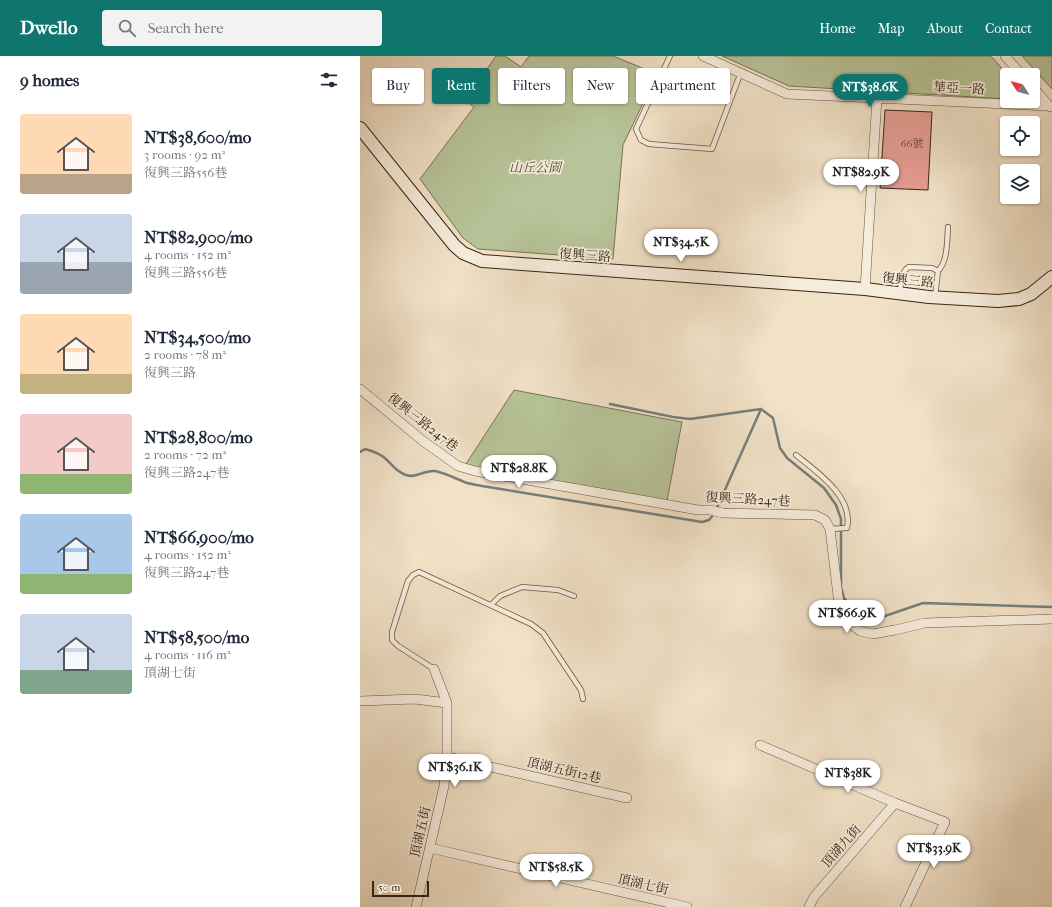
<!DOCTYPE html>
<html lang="en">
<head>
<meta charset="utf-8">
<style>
  body { margin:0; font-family:"IM FELL French Canon","Noto Serif TC",serif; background:#f2f2f3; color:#1f2937; height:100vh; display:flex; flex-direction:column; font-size:15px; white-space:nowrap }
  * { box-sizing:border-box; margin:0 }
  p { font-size:13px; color:#747a83 }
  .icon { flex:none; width:22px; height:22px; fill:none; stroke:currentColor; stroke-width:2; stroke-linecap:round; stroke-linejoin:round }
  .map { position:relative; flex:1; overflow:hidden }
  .panel { display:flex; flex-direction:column; background:#fff; width:360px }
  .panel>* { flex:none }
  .guide { position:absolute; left:12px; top:12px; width:380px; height:36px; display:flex; gap:8px }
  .needle { width:26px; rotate:306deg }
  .controls { position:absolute; left:640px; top:12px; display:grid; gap:8px }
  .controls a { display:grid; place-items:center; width:40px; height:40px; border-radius:4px; background:#fff; box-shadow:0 1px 3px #0004; font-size:20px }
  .scale { position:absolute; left:12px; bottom:10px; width:57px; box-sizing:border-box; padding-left:4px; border:2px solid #372613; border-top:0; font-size:11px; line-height:14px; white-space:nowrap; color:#372613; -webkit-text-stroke:3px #f6ecdb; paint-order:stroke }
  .price { position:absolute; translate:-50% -34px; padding:0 9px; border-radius:14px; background:#fff; color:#222; font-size:13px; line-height:26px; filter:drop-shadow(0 1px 2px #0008) }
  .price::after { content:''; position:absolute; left:50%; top:24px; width:12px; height:9px; margin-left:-6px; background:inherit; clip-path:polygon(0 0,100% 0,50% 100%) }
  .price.current { background:#0f766e; color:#fff }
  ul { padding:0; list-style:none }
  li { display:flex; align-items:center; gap:12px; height:100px; padding:0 20px }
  li span { display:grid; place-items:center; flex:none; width:112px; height:80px; border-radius:4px; color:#555 }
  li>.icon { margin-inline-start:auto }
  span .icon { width:48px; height:48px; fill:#fffc; stroke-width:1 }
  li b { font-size:17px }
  h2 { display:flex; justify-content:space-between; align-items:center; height:48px; padding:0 20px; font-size:17px }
  .tag { padding:0 14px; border-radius:4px; background:#fff; box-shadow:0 1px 3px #0004; font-size:14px; line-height:36px }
  .tag.current { background:#0f766e; color:#fff }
  header { display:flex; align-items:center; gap:24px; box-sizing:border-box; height:56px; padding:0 20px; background:#0f766e; color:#fff }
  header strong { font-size:19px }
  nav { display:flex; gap:22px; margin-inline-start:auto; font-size:14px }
  .search { width:280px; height:36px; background:#f2f2f3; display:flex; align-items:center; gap:10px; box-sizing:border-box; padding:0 14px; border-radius:4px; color:#747a83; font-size:15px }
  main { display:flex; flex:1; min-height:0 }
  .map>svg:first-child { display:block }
</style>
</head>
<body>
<header>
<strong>Dwello</strong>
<div class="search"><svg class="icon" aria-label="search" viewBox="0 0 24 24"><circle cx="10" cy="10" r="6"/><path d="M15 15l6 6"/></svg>Search here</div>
<nav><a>Home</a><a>Map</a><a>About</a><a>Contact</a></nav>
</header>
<main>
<section class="panel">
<h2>9 homes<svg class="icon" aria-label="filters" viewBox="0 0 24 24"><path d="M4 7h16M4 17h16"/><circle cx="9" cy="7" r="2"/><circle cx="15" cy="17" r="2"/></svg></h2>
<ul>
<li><span style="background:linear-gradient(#ffd9b3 75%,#b9a48a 0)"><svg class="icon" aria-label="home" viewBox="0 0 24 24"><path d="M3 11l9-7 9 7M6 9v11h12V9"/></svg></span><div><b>NT$38,600/mo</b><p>3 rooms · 92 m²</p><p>復興三路556巷</p></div></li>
<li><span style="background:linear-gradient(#c9d6e8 60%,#9aa5b1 0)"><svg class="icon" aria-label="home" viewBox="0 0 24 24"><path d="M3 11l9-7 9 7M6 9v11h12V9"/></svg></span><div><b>NT$82,900/mo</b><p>4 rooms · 152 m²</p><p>復興三路556巷</p></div></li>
<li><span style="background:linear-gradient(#ffd9b3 75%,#c2b280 0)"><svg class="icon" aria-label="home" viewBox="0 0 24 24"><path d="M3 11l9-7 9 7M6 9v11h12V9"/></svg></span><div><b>NT$34,500/mo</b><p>2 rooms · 78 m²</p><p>復興三路</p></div></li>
<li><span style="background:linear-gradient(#f6c9c9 75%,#8fb573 0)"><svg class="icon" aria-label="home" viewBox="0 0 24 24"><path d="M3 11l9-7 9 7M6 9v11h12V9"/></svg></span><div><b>NT$28,800/mo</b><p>2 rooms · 72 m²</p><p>復興三路247巷</p></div></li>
<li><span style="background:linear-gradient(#a9c7e8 75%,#8fb573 0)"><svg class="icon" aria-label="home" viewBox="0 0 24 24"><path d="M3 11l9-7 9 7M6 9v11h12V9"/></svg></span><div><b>NT$66,900/mo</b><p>4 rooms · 152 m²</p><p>復興三路247巷</p></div></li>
<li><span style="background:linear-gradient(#c9d6e8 70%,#7fa58c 0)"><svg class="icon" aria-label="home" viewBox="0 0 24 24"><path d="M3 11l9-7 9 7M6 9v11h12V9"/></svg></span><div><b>NT$58,500/mo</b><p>4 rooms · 116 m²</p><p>頂湖七街</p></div></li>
</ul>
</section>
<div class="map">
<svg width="692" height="851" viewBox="0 0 692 851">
  <rect width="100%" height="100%" fill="#f1e1c7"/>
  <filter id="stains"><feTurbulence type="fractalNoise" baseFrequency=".005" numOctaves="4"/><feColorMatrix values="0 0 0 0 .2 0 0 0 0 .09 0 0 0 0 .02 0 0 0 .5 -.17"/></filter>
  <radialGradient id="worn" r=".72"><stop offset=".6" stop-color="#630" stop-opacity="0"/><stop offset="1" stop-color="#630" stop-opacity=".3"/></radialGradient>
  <path fill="#b7c398" stroke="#777456" d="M136,0H145L161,11L169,0H253L297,18L263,89L253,203L118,193L103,182L60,123L114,51L105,44Z
    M362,0H631L648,19L647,43L429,30Z
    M662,0H692V33Z
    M154,334L322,366L307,445L119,414L106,408Z"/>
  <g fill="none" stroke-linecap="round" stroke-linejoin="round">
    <path stroke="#767f7b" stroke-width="2.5" d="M250,348L313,361L330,363L401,353L413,362L420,392L427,402L464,432L476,449L481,463V531L484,542L493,553L502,557L525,560L563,547L692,551
      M0,396L5,393C13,395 21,398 27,404C33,410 37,416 46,419C56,423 63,414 75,415C86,417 96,423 107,427C111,428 117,429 122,430L342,466L349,464L354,458
      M356,454L401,353"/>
  </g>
  <path fill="#e89e95" stroke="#372613" d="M525,54L572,56L568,134L520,132Z"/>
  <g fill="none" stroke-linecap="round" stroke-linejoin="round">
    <g stroke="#665540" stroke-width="6">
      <path id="lane" d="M310,0L276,73L281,84L289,88L352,93L381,16
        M578,215C588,205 587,184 588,171
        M540,236C541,227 541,215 549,211L572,212L578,215L575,241
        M436,399C457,416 494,441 487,472L470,473
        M131,549L140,540L162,531L198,534L214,540
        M74,613L38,590L32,584V576L48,525L53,519L59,516L171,568L183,577L221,634L223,643"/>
    </g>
    <g stroke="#665540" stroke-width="10">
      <path id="street" d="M343,0L427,38L689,50
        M645,0L662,19
        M673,31L690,51
        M505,233L517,42
        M0,333L63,385L98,410L115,415L338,454H350L363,457L455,459L465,464L470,473L478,540L481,556L487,565L500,575L513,578L535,574L565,567L692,563
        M0,645L55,643L87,647
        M400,689L535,747L585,766L545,851
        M87,701L267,742
        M70,792L327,851
        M56,851L84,730L87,701V647L74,613
        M449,851L454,841L535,747"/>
    </g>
    <g stroke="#372613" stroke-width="14">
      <path id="secondary" d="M0,72L94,189L103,197L122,205L505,233L569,241L638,245L659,243L671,238L692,221"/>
    </g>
    <use href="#lane" stroke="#f6ecdb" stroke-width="4.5"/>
    <use href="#street" stroke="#f6ecdb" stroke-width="9"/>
    <use href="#secondary" stroke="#f6ecdb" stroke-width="12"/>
  </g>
  <g text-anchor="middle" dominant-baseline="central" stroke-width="3.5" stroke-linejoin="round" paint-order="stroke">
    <g font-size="11" fill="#634434">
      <text x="552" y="87">66號</text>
    </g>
    <g font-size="13" fill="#372613" stroke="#f6ecdb">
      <text transform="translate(599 32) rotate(3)">華亞一路</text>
      <text transform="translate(225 199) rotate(4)">復興三路</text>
      <text transform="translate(548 224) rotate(6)">復興三路</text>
      <text transform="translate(63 366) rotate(38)">復興三路247巷</text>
      <text transform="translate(388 443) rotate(3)">復興三路247巷</text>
      <text transform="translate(204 714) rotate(13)">頂湖五街12巷</text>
      <text transform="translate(60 776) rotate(-77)">頂湖五街</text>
      <text transform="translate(481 790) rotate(-49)">頂湖九街</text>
      <text transform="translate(283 828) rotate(13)">頂湖七街</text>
    </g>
    <g font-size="13" font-style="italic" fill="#574d34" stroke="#f6ecdb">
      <text x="175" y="111">山丘公園</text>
    </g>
  </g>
  <rect width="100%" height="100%" filter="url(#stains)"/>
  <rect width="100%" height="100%" fill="url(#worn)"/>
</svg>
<div class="controls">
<a><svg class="needle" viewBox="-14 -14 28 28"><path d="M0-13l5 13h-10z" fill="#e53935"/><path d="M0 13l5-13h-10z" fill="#747a83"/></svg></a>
<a><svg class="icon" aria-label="locate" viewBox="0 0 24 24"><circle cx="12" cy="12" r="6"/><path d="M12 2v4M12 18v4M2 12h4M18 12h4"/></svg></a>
<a><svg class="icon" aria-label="layers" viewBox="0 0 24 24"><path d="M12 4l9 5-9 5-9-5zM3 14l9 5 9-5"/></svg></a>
</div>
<div class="scale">50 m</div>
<b class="price current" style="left:510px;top:52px">NT$38.6K</b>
<b class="price" style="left:501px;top:137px">NT$82.9K</b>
<b class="price" style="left:321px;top:207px">NT$34.5K</b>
<b class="price" style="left:159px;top:433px">NT$28.8K</b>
<b class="price" style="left:487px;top:578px">NT$66.9K</b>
<b class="price" style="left:95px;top:732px">NT$36.1K</b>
<b class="price" style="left:488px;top:738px">NT$38K</b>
<b class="price" style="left:574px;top:813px">NT$33.9K</b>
<b class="price" style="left:196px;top:832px">NT$58.5K</b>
<div class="guide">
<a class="tag">Buy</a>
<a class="tag current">Rent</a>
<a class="tag">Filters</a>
<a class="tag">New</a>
<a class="tag">Apartment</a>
</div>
</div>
</main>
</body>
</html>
